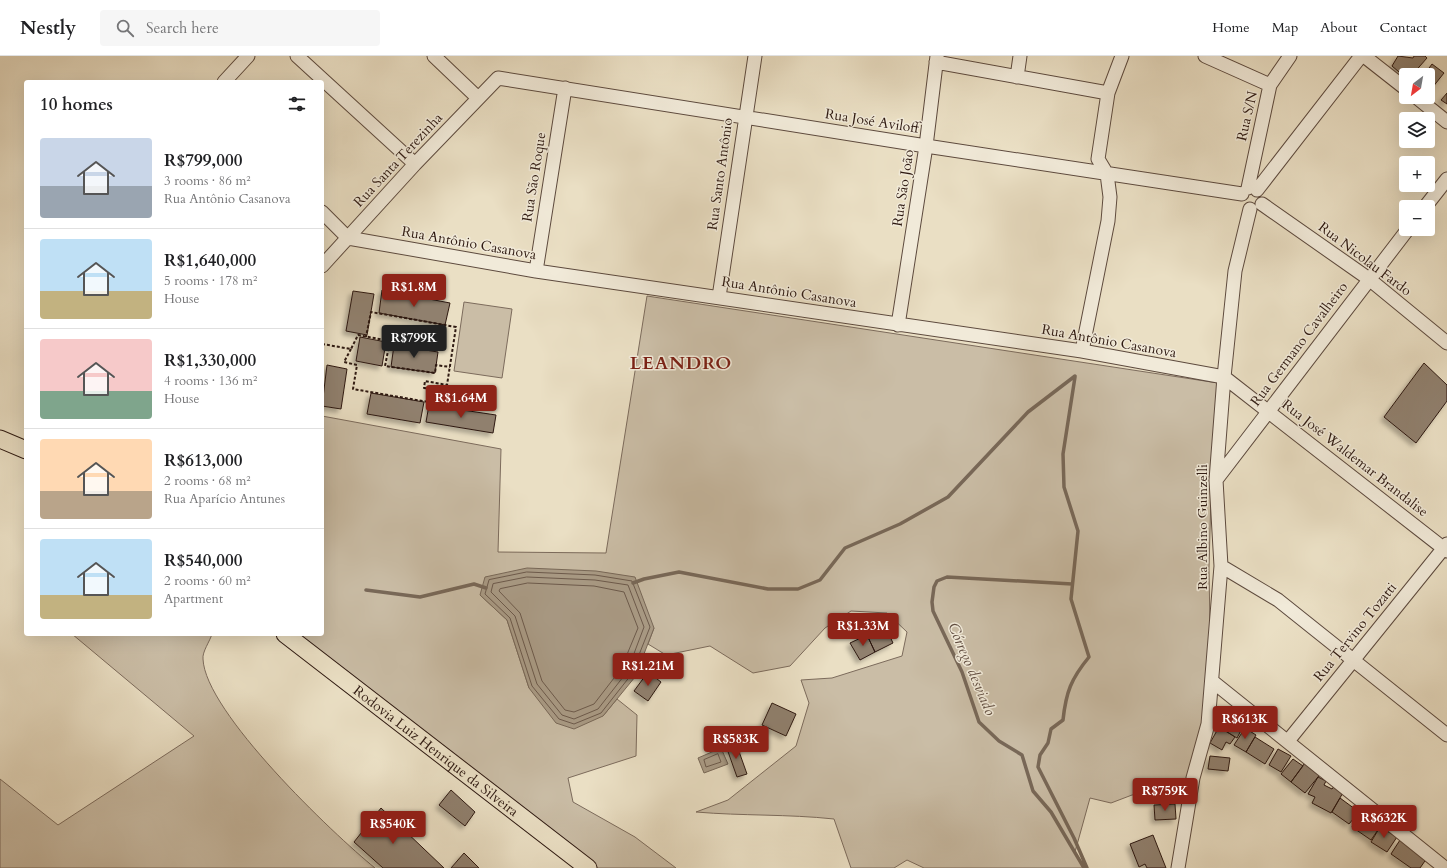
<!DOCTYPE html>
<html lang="en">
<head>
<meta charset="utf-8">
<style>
  body { margin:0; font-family:Cardo,serif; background:#f6f6f6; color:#202124; height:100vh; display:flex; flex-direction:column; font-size:15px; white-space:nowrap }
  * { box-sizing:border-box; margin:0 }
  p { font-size:13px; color:#757577 }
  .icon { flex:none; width:22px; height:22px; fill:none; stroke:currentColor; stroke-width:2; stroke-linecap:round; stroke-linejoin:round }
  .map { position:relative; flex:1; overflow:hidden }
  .side { position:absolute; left:24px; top:24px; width:300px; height:556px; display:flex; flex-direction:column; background:#fff; border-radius:4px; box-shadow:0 4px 16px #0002 }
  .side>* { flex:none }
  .needle { width:26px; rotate:211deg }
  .buttons { position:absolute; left:1399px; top:12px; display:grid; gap:8px }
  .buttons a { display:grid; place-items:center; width:36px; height:36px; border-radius:4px; background:#fff; box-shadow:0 4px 16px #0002; font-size:20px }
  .price { position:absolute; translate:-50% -34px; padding:0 9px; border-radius:4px; background:#8f2418; color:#fff; font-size:13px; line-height:26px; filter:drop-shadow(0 1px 2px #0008) }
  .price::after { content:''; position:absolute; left:50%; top:24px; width:12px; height:9px; margin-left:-6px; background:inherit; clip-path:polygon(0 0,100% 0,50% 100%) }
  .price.on { background:#222; color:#fff }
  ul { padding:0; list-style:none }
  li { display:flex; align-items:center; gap:12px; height:100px; padding:0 16px }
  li+li { border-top:1px solid #e0e0e0 }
  li span { display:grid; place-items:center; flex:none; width:112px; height:80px; border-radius:4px; color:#555 }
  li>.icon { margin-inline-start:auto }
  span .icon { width:48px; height:48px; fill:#fffc; stroke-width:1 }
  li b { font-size:17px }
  h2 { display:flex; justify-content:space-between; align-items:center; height:48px; padding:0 16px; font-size:17px }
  header { display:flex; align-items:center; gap:24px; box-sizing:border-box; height:56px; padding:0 20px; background:#fff; border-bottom:1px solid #e0e0e0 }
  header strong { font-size:19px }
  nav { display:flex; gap:22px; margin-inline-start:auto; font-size:14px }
  .search { width:280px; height:36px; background:#f6f6f6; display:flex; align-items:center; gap:10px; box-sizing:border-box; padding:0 14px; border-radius:4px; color:#757577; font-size:15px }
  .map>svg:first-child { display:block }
</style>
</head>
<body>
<header>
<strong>Nestly</strong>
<div class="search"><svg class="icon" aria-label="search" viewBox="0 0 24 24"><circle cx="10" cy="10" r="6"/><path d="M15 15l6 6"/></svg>Search here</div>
<nav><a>Home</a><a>Map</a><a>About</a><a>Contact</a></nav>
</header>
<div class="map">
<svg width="1447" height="812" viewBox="0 0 1447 812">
  <defs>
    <filter id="shadow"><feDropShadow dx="-3.5" dy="3.5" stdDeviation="2" flood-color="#0004"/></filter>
  </defs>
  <rect width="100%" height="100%" fill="#eadfc4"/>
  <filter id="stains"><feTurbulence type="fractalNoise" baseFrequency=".005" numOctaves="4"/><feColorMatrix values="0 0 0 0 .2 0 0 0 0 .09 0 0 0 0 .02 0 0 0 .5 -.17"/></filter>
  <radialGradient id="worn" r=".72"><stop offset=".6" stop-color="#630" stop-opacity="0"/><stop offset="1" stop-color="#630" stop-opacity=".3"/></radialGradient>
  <path fill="#cabda6" stroke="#7c6b5c" d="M647,240L1218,327L1211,438L1209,513L1211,632L1191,747L1176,733L1132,739L1111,747L1090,742L1075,796L1084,812H924L907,804L894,812H851L834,763C788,758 742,760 696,756L728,744L796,690L809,647L801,624L832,622L902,600L907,576L887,557L851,555L825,572L790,610L753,617L710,590L666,599L648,588L654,572L480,539L507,564L529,632L603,660L617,643L637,659L636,700L568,722L573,746L635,781L676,812H596L294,578H322V360L501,393L498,496L606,497Z
    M464,246L512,253L502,322L454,315Z
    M72,578H212C210,585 202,596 203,603C205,656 333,778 375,812H0V723L58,769L194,680Z"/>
  <path fill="#aa9c87" stroke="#786858" d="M527,512L596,515L635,521L654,572L635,621L603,660L574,673L556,667L529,632L507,564L480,539L485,521Z
    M721,692L728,708L704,717L698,702Z"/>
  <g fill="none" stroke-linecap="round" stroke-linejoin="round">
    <path stroke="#6c5a4c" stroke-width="1" d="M527,516L595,519L632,525L650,571L631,619L601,657L574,668L559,663L532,630L510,562L485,538L489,524Z
      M527,521L595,524L628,529L644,571L627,616L598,653L574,663L562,659L537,628L515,560L491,536L493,528Z
      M528,527L594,530L624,536L638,572L621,613L594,648L574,656L565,654L542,625L520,557L499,535L500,533Z
      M718,698L721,706L706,711L704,704Z"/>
    <path stroke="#786858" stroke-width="3.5" d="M1075,321L1063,398L1064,431L1078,475L1071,543L1089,601C1071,623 1066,636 1063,664L1051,673L1048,687L1040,699L1038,711L1074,782L1087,812
      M633,527L644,523L679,516L768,533H798L820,524L845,492L900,468L948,441L1028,356L1075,320
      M1072,528L947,521L937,525L934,531L932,546L933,555L962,616L979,666L999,685L1022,699L1033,735L1051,756L1084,812
      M366,534L420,541L474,528L486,532"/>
  </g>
  <path fill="#90806e" stroke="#2e1911" filter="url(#shadow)" d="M1398,0L1413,2L1414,0H1425L1427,2L1412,19H1406V22L1392,10Z
    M1432,8L1444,17L1428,37V19H1424Z
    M1447,37V48L1441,44Z
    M382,234L450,247L445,269L379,257Z
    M353,235L374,238L367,279L346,275Z
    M360,281L386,286L382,310L356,305Z
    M394,289L438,296L435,317L391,311Z
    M1424,307L1447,329V345L1416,387L1384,361Z
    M327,309L347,313L341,353L322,350Z
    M371,337L424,346L420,367L367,358Z
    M429,349L496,359L493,377L426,366Z
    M885,570L893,587L875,596L867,579Z
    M867,579L875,596L860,604L850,587Z
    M648,616L661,626L648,645L634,635Z
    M772,647L796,658L786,680L762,669Z
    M1228,655L1246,665L1237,682L1219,671Z
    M1219,671L1235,681L1230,688L1226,686L1222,694L1210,687Z
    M1245,672L1256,679L1246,696L1234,689Z
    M1255,681L1274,693L1265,708L1246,696Z
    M736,687L747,718L737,721L726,690Z
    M1278,693L1291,700L1281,716L1269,709Z
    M1210,700L1230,702L1228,715L1208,713Z
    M1293,703L1303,710L1291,726L1281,718Z
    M1307,704L1322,716L1305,737L1291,726Z
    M1318,721L1326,725L1324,729L1332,733L1335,729L1344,735L1331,757L1312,747L1315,741L1308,738Z
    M451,734L475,756L465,770L439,749Z
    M1340,742L1359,756L1349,768L1332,756Z
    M1175,748L1176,763L1155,764L1154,749Z
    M381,752L444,812H383L354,786Z
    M1362,755L1382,768L1371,784L1352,771Z
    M1380,771L1397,781L1387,796L1371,786Z
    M1153,779L1166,812H1147L1145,808L1139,811L1130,788Z
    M1400,784L1427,802L1420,812H1411L1391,798Z
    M464,797L479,812H451Z"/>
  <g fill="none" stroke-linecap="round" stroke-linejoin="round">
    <g stroke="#5d4a3e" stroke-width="15">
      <path id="minor" d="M297,0L415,108
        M434,0L478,42
        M1205,0L1270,29
        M1364,0L1406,33
        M936,6L1108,37
        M1017,21L1020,0
        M224,26L248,0
        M1416,41L1447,66
        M1248,132L1270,29L1290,0
        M1257,134L1361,0
        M1262,148L1369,223L1447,287
        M1425,151L1447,123
        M322,156L348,182
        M348,182L536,215L1082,295L1224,321L1447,495
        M322,210L415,108L498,22L926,90L1242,138
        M536,215L565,32
        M719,241L755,0
        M898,269L926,90L937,0
        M1082,295L1108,165L1110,141L1107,118L1098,103L1108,37L1122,0
        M1216,424L1408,173
        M1221,510L1278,544L1447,679
        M1212,625L1445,812
        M1288,685L1447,488
        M1178,812L1193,722L1208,668L1221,510L1216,424L1224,321L1235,215L1250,153"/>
    </g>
    <g stroke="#2e1911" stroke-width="19">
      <g id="major">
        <path d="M0,383L26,394"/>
        <path id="s1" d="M285,578L588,812"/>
      </g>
    </g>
    <path stroke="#2e1911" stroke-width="2" stroke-dasharray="3 2" stroke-linecap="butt" d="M322,288L351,293L358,279L390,285L385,310L435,317L436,309L450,311
      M351,293L344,306L357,309L353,333L440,348L442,335L424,332L425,325L447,329L456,271L371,256L366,281"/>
    <use href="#minor" stroke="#f1ead9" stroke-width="13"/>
    <use href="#major" stroke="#eadfc4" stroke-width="17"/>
  </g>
  <g text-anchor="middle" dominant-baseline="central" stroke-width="3" stroke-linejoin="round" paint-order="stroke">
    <g font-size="14" fill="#2e1911" stroke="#f1ead9">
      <text transform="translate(1247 60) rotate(-77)">Rua S/N</text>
      <text transform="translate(872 65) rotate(9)">Rua José Aviloff</text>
      <text transform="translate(398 104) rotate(-47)">Rua Santa Terezinha</text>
      <text transform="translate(720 118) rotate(-82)">Rua Santo Antônio</text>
      <text transform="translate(534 121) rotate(-81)">Rua São Roque</text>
      <text transform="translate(903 132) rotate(-81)">Rua São João</text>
      <text transform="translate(469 187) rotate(10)">Rua Antônio Casanova</text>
      <text transform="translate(1365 203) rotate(37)">Rua Nicolau Fardo</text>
      <text transform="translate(789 236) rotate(9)">Rua Antônio Casanova</text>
      <text transform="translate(1109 285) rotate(10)">Rua Antônio Casanova</text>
      <text transform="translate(1299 288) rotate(-53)">Rua Germano Cavalheiro</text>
      <text transform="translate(1355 402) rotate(38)">Rua José Waldemar Brandalise</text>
      <text transform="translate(1202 471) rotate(-90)">Rua Albino Guinzelli</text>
      <text transform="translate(1355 576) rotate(-51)">Rua Tervino Tozatti</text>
      <text stroke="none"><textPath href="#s1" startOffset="191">Rodovia Luiz Henrique da Silveira</textPath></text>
    </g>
    <g font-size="15" font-style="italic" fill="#604d40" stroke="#f1ead9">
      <text transform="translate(972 613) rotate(67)">Córrego desviado</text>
    </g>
    <g font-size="18" font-weight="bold" letter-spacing="1" fill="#7a1f14" stroke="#f1ead9">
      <text x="681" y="307">LEANDRO</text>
    </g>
  </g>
  <rect width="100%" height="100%" filter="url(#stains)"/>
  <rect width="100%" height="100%" fill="url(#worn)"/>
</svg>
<div class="buttons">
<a><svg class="needle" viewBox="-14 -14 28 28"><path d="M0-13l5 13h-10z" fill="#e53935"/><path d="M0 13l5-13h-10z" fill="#757577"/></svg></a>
<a><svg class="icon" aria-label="layers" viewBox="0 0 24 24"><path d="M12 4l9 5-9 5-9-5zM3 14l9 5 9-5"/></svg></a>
<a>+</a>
<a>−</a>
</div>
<b class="price" style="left:414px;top:252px">R$1.8M</b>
<b class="price on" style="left:414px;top:303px">R$799K</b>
<b class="price" style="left:461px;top:363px">R$1.64M</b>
<b class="price" style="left:863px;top:591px">R$1.33M</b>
<b class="price" style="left:648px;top:631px">R$1.21M</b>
<b class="price" style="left:1245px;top:684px">R$613K</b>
<b class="price" style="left:736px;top:704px">R$583K</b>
<b class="price" style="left:1165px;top:756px">R$759K</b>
<b class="price" style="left:1384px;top:783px">R$632K</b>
<b class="price" style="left:393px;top:789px">R$540K</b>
<section class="side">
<h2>10 homes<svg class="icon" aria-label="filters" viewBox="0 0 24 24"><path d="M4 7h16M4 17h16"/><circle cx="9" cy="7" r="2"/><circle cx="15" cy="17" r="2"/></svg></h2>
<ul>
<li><span style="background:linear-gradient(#c9d6e8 60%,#9aa5b1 0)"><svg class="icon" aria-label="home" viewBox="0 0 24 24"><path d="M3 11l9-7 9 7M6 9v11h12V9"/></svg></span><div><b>R$799,000</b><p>3 rooms · 86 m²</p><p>Rua Antônio Casanova</p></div></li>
<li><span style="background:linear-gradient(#bfe0f5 65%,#c2b280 0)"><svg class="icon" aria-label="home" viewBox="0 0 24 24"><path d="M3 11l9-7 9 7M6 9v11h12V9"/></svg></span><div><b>R$1,640,000</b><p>5 rooms · 178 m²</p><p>House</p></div></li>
<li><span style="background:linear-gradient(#f6c9c9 65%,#7fa58c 0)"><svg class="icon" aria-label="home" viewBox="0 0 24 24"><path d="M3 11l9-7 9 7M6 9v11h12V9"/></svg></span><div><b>R$1,330,000</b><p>4 rooms · 136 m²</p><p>House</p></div></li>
<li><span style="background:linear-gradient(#ffd9b3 65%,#b9a48a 0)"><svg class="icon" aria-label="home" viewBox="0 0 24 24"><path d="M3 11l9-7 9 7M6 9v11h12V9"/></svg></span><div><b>R$613,000</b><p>2 rooms · 68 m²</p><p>Rua Aparício Antunes</p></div></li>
<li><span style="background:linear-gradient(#bfe0f5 70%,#c2b280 0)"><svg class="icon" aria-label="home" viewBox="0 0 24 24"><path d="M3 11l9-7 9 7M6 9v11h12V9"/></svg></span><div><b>R$540,000</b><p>2 rooms · 60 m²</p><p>Apartment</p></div></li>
</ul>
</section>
</div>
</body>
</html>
